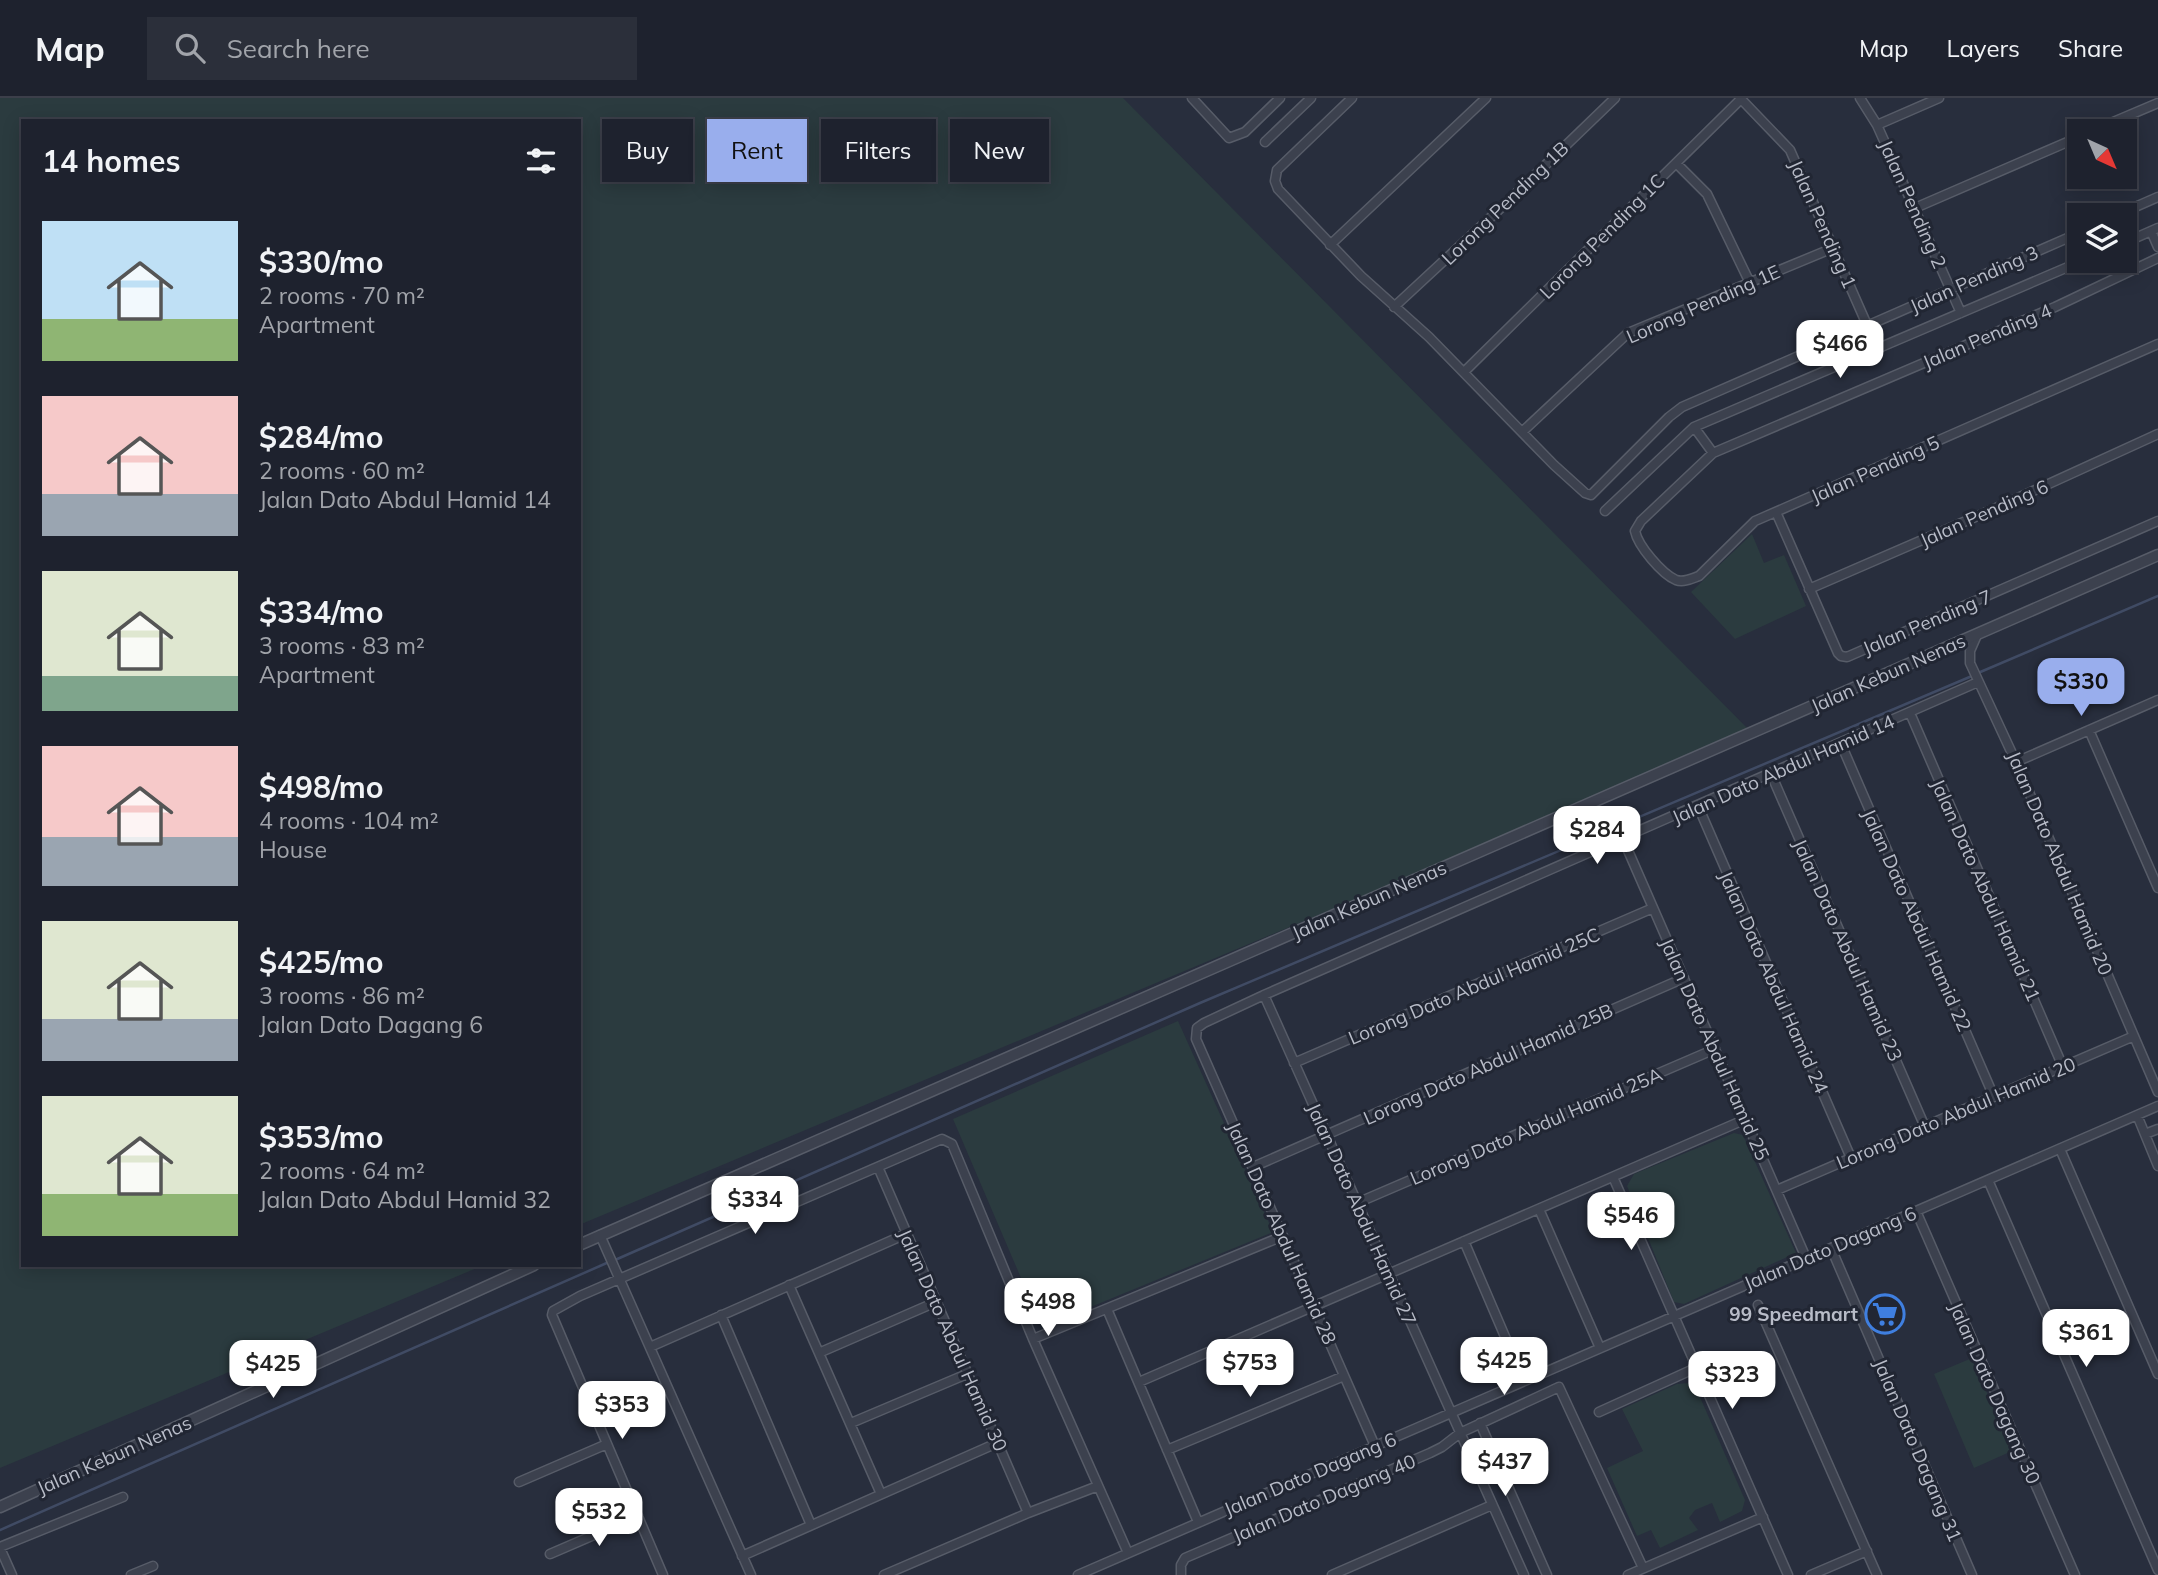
<!DOCTYPE html>
<html lang="en">
<head>
<meta charset="utf-8">
<style>
  body { margin:0; font-family:Mulish,sans-serif; background:#2b2f3a; color:#f1f3f6; height:100vh; display:flex; flex-direction:column; font-size:26px; white-space:nowrap }
  * { box-sizing:border-box; margin:0 }
  p { font-size:23px; color:#a1a4aa }
  .icon { flex:none; width:38px; height:38px; fill:none; stroke:currentColor; stroke-width:2; stroke-linecap:round; stroke-linejoin:round }
  .map { position:relative; flex:1; overflow:hidden }
  .panel { position:absolute; left:21px; top:21px; width:560px; height:1148px; display:flex; flex-direction:column; background:#1e222e; border-radius:0px; box-shadow:0 4px 18px #0003,0 0 0 2px #3c3f4a }
  .panel>* { flex:none }
  .guide { position:absolute; left:602px; top:21px; width:665px; height:63px; display:flex; gap:14px }
  .needle { width:46px; rotate:136deg }
  .buttons { position:absolute; left:2067px; top:21px; display:grid; gap:14px }
  .buttons a { display:grid; place-items:center; width:70px; height:70px; border-radius:0px; background:#1e222e; box-shadow:0 4px 18px #0003,0 0 0 2px #3c3f4a; font-size:35px }
  .price { position:absolute; translate:-50% -60px; padding:0 16px; border-radius:14px; background:#fff; color:#222; font-size:23px; line-height:46px; filter:drop-shadow(0 2px 4px #0008) }
  .price::after { content:''; position:absolute; left:50%; top:42px; width:21px; height:16px; margin-left:-10px; background:inherit; clip-path:polygon(0 0,100% 0,50% 100%) }
  .price.selected { background:#99aeed; color:#111 }
  ul { padding:0; list-style:none }
  li { display:flex; align-items:center; gap:21px; height:175px; padding:0 21px }
  li span { display:grid; place-items:center; flex:none; width:196px; height:140px; border-radius:0px; color:#555 }
  li>.icon { margin-inline-start:auto }
  span .icon { width:84px; height:84px; fill:#fffc; stroke-width:1 }
  li b { font-size:30px }
  h2 { display:flex; justify-content:space-between; align-items:center; height:84px; padding:0 21px; font-size:30px }
  .pill { padding:0 24px; border-radius:0px; background:#1e222e; box-shadow:0 4px 18px #0003,0 0 0 2px #3c3f4a; font-size:24px; line-height:63px }
  .pill.selected { background:#99aeed; color:#111 }
  header { display:flex; align-items:center; gap:42px; box-sizing:border-box; height:98px; padding:0 35px; background:#1e222e; border-bottom:2px solid #3c3f4a }
  header strong { font-size:33px }
  nav { display:flex; gap:38px; margin-inline-start:auto; font-size:24px }
  .search { width:490px; height:63px; background:#2b2f3a; display:flex; align-items:center; gap:18px; box-sizing:border-box; padding:0 24px; border-radius:0px; color:#a1a4aa; font-size:26px }
  .map>svg:first-child { display:block }
</style>
</head>
<body>
<header>
<strong>Map</strong>
<div class="search"><svg class="icon" aria-label="search" viewBox="0 0 24 24"><circle cx="10" cy="10" r="6"/><path d="M15 15l6 6"/></svg>Search here</div>
<nav><a>Map</a><a>Layers</a><a>Share</a></nav>
</header>
<div class="map">
<svg width="2158" height="1477" viewBox="0 0 2158 1477">
  <rect width="100%" height="100%" fill="#282e3d"/>
  <path fill="#2b3b3f" d="M0,0H1123L1752,635L579,1127V23H23V1167H484L0,1370Z
    M1752,436L1764,465L1784,457L1806,508L1735,541L1691,494Z
    M1178,923L1273,1134L1042,1229L953,1021Z
    M1734,1035L1743,1037L1796,1155L1684,1206L1674,1204L1627,1088L1634,1076Z
    M1972,1260L2012,1353L1974,1370L1934,1276Z
    M1689,1285L1696,1290L1745,1402L1742,1413L1720,1424L1712,1405L1695,1412L1689,1420L1698,1432L1660,1450L1651,1432L1637,1438L1607,1370L1643,1353L1622,1311L1677,1286Z"/>
  <g fill="none" stroke-linecap="round" stroke-linejoin="round">
    <path stroke="#404b64" stroke-width="2.5" d="M1978,575L2158,498
      M615,1162L1200,905L1972,578
      M0,1432L609,1164"/>
    <g stroke="#575c68" stroke-width="11">
      <path id="minor" d="M1192,0L1229,40L1245,34L1280,0
        M1352,0L1277,72L1275,83L1278,91L1361,178L1429,239L1554,367L1585,395L1591,397L1669,319L1682,309L2079,135
        M1740,0L1790,52L1867,227
        M1860,0L1877,27L1961,215
        M1877,27L1939,0
        M2092,33L2158,5
        M1265,44L1311,0
        M1676,65L1707,96L1750,185
        M1915,110L2079,39
        M2117,117L2158,99
        M2151,133L2158,149
        M2124,145L2158,130
        M1330,147L1486,0
        M2158,160L2055,209L1713,355L1641,423L1635,433C1638,448 1662,476 1676,482C1684,485 1693,480 1699,478L1755,423L2158,246
        M1394,209L1504,107L1615,0
        M1464,274L1741,1
        M1694,329L1713,355
        M1522,334L1628,235L1833,150
        M1605,413L1694,329L2082,163
        M1776,414L1838,555L1841,558L1847,559L2158,423
        M1809,491L1996,410L2158,336
        M1977,537L1970,553V565L2016,664L2158,994
        M1910,615L2063,969
        M2089,632L2158,790
        M1841,646L1994,999
        M2016,664L2158,602
        M1771,676L1925,1029
        M1698,708L1851,1060
        M1623,741L1806,1160
        M1264,897L1524,1477
        M1294,965L1653,810
        M2137,1017L2158,1068
        M2145,1036L2158,1031
        M2060,1051L2158,1276
        M878,1069L1028,1415
        M1253,1069L1684,880
        M1613,1079L1788,1477
        M1988,1082L2158,1472
        M1777,1092L2134,938
        M1357,1105L1715,951
        M1539,1111L1600,1250
        M1916,1113L2075,1477
        M600,1137L751,1477
        M1464,1143L1524,1283
        M1831,1150L1972,1477
        M789,1187L881,1396
        M1758,1207L1877,1477
        M1107,1211L1198,1424
        M721,1217L811,1427
        M1033,1241L1283,1138
        M650,1249L906,1136
        M821,1254L936,1204
        M1139,1284L1746,1021
        M1599,1314L1698,1269
        M851,1325L967,1276
        M1480,1325L1547,1477
        M1375,1348L1196,941L1197,930L1204,925L1264,897L1978,584
        M1167,1352L1344,1278
        M519,1384L607,1346
        M0,1449L123,1399
        M0,1450L12,1477
        M550,1456L638,1418
        M742,1458L997,1345
        M131,1477L153,1468
        M663,1477L552,1217L553,1213L580,1198L942,1041L952,1046L1033,1241L1128,1455
        M884,1477L1028,1415L1098,1388
        M1078,1477L2158,1008
        M1181,1477V1467L1185,1460L1430,1355L1442,1349L1460,1335L1559,1289L1643,1470
        M1332,1477L1492,1407
        M1628,1477L1763,1419
        M1811,1477L1867,1453"/>
    </g>
    <g stroke="#575c68" stroke-width="13">
      <path id="tertiary" d="M579,1147L2158,457
        M0,1409L534,1167"/>
    </g>
    <use href="#minor" stroke="#3c414e" stroke-width="8"/>
    <use href="#tertiary" stroke="#3c414e" stroke-width="10"/>
  </g>
  <defs>
    <g id="supermarket-ring" transform="scale(2.0125)"><circle r="9.5" fill="#212633" stroke="#3f7fe0" stroke-width="1.5"/><path d="M-6-5.5h2.5l.6 2H6L4.5 2H-2.5L-4.4-4H-6ZM-1.5 3.2a1.3 1.3 0 1 0 .1 0ZM3 3.2a1.3 1.3 0 1 0 .1 0Z" fill="#3f7fe0"/></g>
  </defs>
  <g fill-rule="evenodd">
    <use href="#supermarket-ring" x="1885" y="1216"/>
  </g>
  <g text-anchor="middle" dominant-baseline="central" stroke-width="6" stroke-linejoin="round" paint-order="stroke">
    <g font-size="19" fill="#b8bcc8" stroke="#212633">
      <text transform="translate(1505 105) rotate(-44)">Lorong Pending 1B</text>
      <text transform="translate(1913 106) rotate(66)">Jalan Pending 2</text>
      <text transform="translate(1823 126) rotate(66)">Jalan Pending 1</text>
      <text transform="translate(1602 138) rotate(-45)">Lorong Pending 1C</text>
      <text transform="translate(1974 181) rotate(-24)">Jalan Pending 3</text>
      <text transform="translate(1703 206) rotate(-24)">Lorong Pending 1E</text>
      <text transform="translate(1987 238) rotate(-23)">Jalan Pending 4</text>
      <text transform="translate(1875 371) rotate(-24)">Jalan Pending 5</text>
      <text transform="translate(1984 415) rotate(-24)">Jalan Pending 6</text>
      <text transform="translate(1927 524) rotate(-23)">Jalan Pending 7</text>
      <text transform="translate(1888 575) rotate(-24)">Jalan Kebun Nenas</text>
      <text transform="translate(1783 671) rotate(-24)">Jalan Dato Abdul Hamid 14</text>
      <text transform="translate(2060 765) rotate(67)">Jalan Dato Abdul Hamid 20</text>
      <text transform="translate(1986 792) rotate(66)">Jalan Dato Abdul Hamid 21</text>
      <text transform="translate(1369 802) rotate(-24)">Jalan Kebun Nenas</text>
      <text transform="translate(1917 822) rotate(66)">Jalan Dato Abdul Hamid 22</text>
      <text transform="translate(1848 852) rotate(66)">Jalan Dato Abdul Hamid 23</text>
      <text transform="translate(1774 884) rotate(66)">Jalan Dato Abdul Hamid 24</text>
      <text transform="translate(1474 888) rotate(-23)">Lorong Dato Abdul Hamid 25C</text>
      <text transform="translate(1715 951) rotate(66)">Jalan Dato Abdul Hamid 25</text>
      <text transform="translate(1488 966) rotate(-24)">Lorong Dato Abdul Hamid 25B</text>
      <text transform="translate(1956 1015) rotate(-23)">Lorong Dato Abdul Hamid 20</text>
      <text transform="translate(1536 1028) rotate(-23)">Lorong Dato Abdul Hamid 25A</text>
      <text transform="translate(1362 1116) rotate(66)">Jalan Dato Abdul Hamid 27</text>
      <text transform="translate(1282 1135) rotate(66)">Jalan Dato Abdul Hamid 28</text>
      <text transform="translate(1830 1150) rotate(-23)">Jalan Dato Dagang 6</text>
      <text transform="translate(953 1242) rotate(66)">Jalan Dato Abdul Hamid 30</text>
      <text transform="translate(1995 1295) rotate(66)">Jalan Dato Dagang 30</text>
      <text transform="translate(1918 1352) rotate(67)">Jalan Dato Dagang 31</text>
      <text transform="translate(114 1357) rotate(-24)">Jalan Kebun Nenas</text>
      <text transform="translate(1310 1376) rotate(-23)">Jalan Dato Dagang 6</text>
      <text transform="translate(1324 1400) rotate(-23)">Jalan Dato Dagang 40</text>
    </g>
    <g font-size="19" font-weight="bold" fill="#b8bcc8" stroke="#212633" text-anchor="end">
      <text x="1858" y="1216">99 Speedmart</text>
    </g>
  </g>
</svg>
<div class="buttons">
<a><svg class="needle" viewBox="-14 -14 28 28"><path d="M0-13l5 13h-10z" fill="#e53935"/><path d="M0 13l5-13h-10z" fill="#a1a4aa"/></svg></a>
<a><svg class="icon" aria-label="layers" viewBox="0 0 24 24"><path d="M12 4l9 5-9 5-9-5zM3 14l9 5 9-5"/></svg></a>
</div>
<b class="price" style="left:1840px;top:282px">$466</b>
<b class="price selected" style="left:2081px;top:620px">$330</b>
<b class="price" style="left:1597px;top:768px">$284</b>
<b class="price" style="left:755px;top:1138px">$334</b>
<b class="price" style="left:1631px;top:1154px">$546</b>
<b class="price" style="left:1048px;top:1240px">$498</b>
<b class="price" style="left:2086px;top:1271px">$361</b>
<b class="price" style="left:1504px;top:1299px">$425</b>
<b class="price" style="left:1250px;top:1301px">$753</b>
<b class="price" style="left:273px;top:1302px">$425</b>
<b class="price" style="left:1732px;top:1313px">$323</b>
<b class="price" style="left:622px;top:1343px">$353</b>
<b class="price" style="left:1505px;top:1400px">$437</b>
<b class="price" style="left:599px;top:1450px">$532</b>
<div class="guide">
<a class="pill">Buy</a>
<a class="pill selected">Rent</a>
<a class="pill">Filters</a>
<a class="pill">New</a>
</div>
<section class="panel">
<h2>14 homes<svg class="icon" aria-label="filters" viewBox="0 0 24 24"><path d="M4 7h16M4 17h16"/><circle cx="9" cy="7" r="2"/><circle cx="15" cy="17" r="2"/></svg></h2>
<ul>
<li><span style="background:linear-gradient(#bfe0f5 70%,#8fb573 0)"><svg class="icon" aria-label="home" viewBox="0 0 24 24"><path d="M3 11l9-7 9 7M6 9v11h12V9"/></svg></span><div><b>$330/mo</b><p>2 rooms · 70 m²</p><p>Apartment</p></div></li>
<li><span style="background:linear-gradient(#f6c9c9 70%,#9aa5b1 0)"><svg class="icon" aria-label="home" viewBox="0 0 24 24"><path d="M3 11l9-7 9 7M6 9v11h12V9"/></svg></span><div><b>$284/mo</b><p>2 rooms · 60 m²</p><p>Jalan Dato Abdul Hamid 14</p></div></li>
<li><span style="background:linear-gradient(#dfe7d0 75%,#7fa58c 0)"><svg class="icon" aria-label="home" viewBox="0 0 24 24"><path d="M3 11l9-7 9 7M6 9v11h12V9"/></svg></span><div><b>$334/mo</b><p>3 rooms · 83 m²</p><p>Apartment</p></div></li>
<li><span style="background:linear-gradient(#f6c9c9 65%,#9aa5b1 0)"><svg class="icon" aria-label="home" viewBox="0 0 24 24"><path d="M3 11l9-7 9 7M6 9v11h12V9"/></svg></span><div><b>$498/mo</b><p>4 rooms · 104 m²</p><p>House</p></div></li>
<li><span style="background:linear-gradient(#dfe7d0 70%,#9aa5b1 0)"><svg class="icon" aria-label="home" viewBox="0 0 24 24"><path d="M3 11l9-7 9 7M6 9v11h12V9"/></svg></span><div><b>$425/mo</b><p>3 rooms · 86 m²</p><p>Jalan Dato Dagang 6</p></div></li>
<li><span style="background:linear-gradient(#dfe7d0 70%,#8fb573 0)"><svg class="icon" aria-label="home" viewBox="0 0 24 24"><path d="M3 11l9-7 9 7M6 9v11h12V9"/></svg></span><div><b>$353/mo</b><p>2 rooms · 64 m²</p><p>Jalan Dato Abdul Hamid 32</p></div></li>
</ul>
</section>
</div>
</body>
</html>
